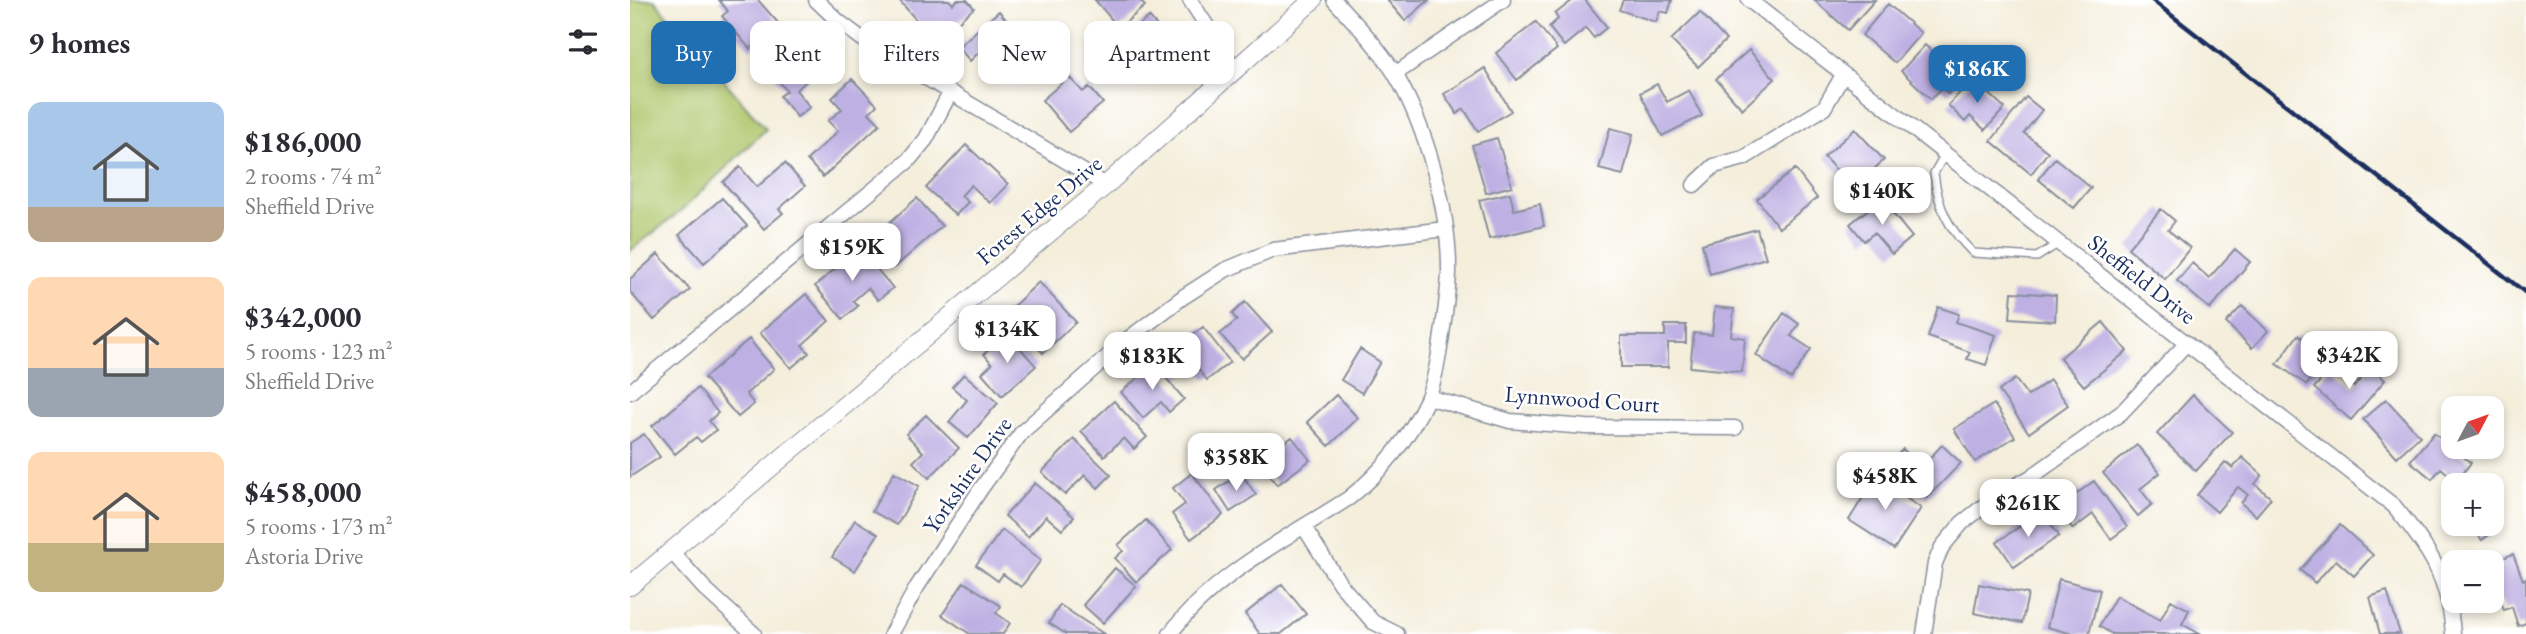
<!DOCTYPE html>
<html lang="en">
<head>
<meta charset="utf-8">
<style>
  body { margin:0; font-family:"EB Garamond",serif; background:#f2f2f3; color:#2b2b33; height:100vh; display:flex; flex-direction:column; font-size:26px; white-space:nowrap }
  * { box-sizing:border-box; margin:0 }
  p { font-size:23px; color:#7c7c81 }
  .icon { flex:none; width:38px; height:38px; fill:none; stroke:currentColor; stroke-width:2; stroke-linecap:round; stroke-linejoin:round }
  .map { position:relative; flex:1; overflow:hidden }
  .panel { display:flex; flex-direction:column; background:#fff; width:630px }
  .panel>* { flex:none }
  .top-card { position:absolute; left:21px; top:21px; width:665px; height:63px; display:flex; gap:14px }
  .needle { width:46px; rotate:49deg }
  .fabs { position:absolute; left:1811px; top:396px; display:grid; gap:14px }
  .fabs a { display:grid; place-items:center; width:63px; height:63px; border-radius:14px; background:#fff; box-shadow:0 4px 10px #0003; font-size:35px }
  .price { position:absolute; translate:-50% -60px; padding:0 16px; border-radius:14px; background:#fff; color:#222; font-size:23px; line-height:46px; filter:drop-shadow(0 2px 4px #0008) }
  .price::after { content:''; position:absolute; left:50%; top:42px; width:21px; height:16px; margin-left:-10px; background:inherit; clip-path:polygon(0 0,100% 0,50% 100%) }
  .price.on { background:#1f6fb2; color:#fff }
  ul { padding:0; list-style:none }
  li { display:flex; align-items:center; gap:21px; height:175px; padding:0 28px }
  li span { display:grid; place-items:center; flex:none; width:196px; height:140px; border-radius:14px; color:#555 }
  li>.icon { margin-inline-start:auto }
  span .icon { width:84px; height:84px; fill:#fffc; stroke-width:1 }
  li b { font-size:30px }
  h2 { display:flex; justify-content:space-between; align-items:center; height:84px; padding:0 28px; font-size:30px }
  .pill { padding:0 24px; border-radius:14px; background:#fff; box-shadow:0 4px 10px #0003; font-size:24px; line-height:63px }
  .pill.on { background:#1f6fb2; color:#fff }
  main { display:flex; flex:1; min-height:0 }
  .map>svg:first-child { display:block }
</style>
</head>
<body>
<main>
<section class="panel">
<h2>9 homes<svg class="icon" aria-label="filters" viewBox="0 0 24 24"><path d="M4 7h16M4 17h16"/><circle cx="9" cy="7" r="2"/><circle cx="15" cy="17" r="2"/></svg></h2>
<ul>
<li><span style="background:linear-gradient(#a9c7e8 75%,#b9a48a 0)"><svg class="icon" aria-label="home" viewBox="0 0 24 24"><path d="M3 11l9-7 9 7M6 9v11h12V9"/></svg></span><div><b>$186,000</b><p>2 rooms · 74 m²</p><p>Sheffield Drive</p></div></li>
<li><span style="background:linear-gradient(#ffd9b3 65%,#9aa5b1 0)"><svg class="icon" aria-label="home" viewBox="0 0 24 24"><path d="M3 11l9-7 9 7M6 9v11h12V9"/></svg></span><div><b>$342,000</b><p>5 rooms · 123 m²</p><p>Sheffield Drive</p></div></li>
<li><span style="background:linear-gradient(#ffd9b3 65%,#c2b280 0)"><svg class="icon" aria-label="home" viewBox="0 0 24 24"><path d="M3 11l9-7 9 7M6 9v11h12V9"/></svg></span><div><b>$458,000</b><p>5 rooms · 173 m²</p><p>Astoria Drive</p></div></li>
</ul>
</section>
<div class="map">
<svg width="1896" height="634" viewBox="0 0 1896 634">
  <rect width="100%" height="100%" fill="#fff"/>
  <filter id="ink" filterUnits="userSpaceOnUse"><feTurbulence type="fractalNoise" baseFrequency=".0143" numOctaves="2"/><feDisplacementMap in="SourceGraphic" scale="14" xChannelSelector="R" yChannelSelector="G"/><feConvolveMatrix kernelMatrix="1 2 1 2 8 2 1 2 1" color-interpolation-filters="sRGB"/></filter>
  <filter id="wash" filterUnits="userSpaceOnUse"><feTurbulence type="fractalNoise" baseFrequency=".00686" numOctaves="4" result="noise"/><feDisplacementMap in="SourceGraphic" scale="28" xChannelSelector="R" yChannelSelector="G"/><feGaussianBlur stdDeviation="1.57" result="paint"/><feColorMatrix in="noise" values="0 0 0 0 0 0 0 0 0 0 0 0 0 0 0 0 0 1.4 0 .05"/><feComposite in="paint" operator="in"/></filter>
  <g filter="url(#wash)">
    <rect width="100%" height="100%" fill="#f4eedb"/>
    <path fill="#afc66a" stroke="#657a64" stroke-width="2" d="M0,0H24L136,129L52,210L0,251Z"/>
    <g id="blocks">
      <path fill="#beb0e3" d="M89,0H128L149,24L120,49L92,16L98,11Z
        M269,0H319L323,4L327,0H337L344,8L305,42Z
        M465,0H509L515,6L489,28Z
        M757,0H799L775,21Z
        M943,0H955L977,27L964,38L956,28L934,46L919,27L928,19L925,14Z
        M993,0H1042L1038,13L1030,11L1026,22L989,10Z
        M1184,0H1245L1218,30Z
        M1258,4L1291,33L1265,63L1232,35Z
        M369,11L382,27L377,32L402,61L381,80L373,71L368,75L348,53L340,61L328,47Z
        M1070,12L1096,40L1068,67L1041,40Z
        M519,17L545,47L522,66L496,36Z
        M906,22L927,49L887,80L866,53Z
        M155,33L188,71L166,90L180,107L167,117L150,96L157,91L128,57Z
        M1295,45L1316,65L1332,48L1348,63L1318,94L1312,88L1301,99L1271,71Z
        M1119,50L1145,79L1112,109L1086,79Z
        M855,68L881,111L848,131L834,109L827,114L814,94Z
        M439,77L453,92L459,87L473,103L439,132L412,100Z
        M222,79L247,105L239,113L250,124L193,177L177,160L208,131L198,121L212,109L202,98Z
        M1343,79L1375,108L1355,130L1340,116L1335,122L1318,105Z
        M1027,84L1037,102L1059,90L1072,116L1032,136L1010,93Z
        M1396,97L1412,110L1394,133L1418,152L1401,174L1361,141Z
        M980,128L1003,134L993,175L969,169Z
        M1225,129L1254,160L1223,188L1194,157Z
        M867,138L882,186L856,193L842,145Z
        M336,145L378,184L360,203L341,185L331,196L338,202L326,215L296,188Z
        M1425,158L1461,188L1444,208L1408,179Z
        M155,163L175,186L149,209L153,213L134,229L93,182L110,167L127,187Z
        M1165,169L1187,198L1149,228L1127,199Z
        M880,193L884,210L910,204L914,226L859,239L849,200Z
        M92,198L117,226L74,263L49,235Z
        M287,198L312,226L265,267L241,239Z
        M1251,199L1282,237L1262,254L1244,233L1234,241L1220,224Z
        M1531,209L1545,221L1538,230L1560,248L1535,279L1498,248Z
        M1127,229L1136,258L1080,274L1072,244Z
        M229,248L263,288L248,300L238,288L223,301L228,306L213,319L185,286Z
        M1605,249L1620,262L1580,309L1547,281L1562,263L1579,278Z
        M28,254L60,290L24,320L0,292V279Z
        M409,282L446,322L413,353L376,313Z
        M1382,292L1426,295L1425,321L1380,318Z
        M176,294L199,321L172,345L179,353L161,368L130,333Z
        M615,302L642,332L612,359L590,334L607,320L602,314Z
        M1612,306L1638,331L1622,348L1596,323Z
        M1085,307L1104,309L1101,336L1115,338L1112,372L1060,367L1064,333L1082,335Z
        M1308,307L1329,314L1326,322L1366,335L1356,365L1337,359L1340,352L1298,337Z
        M1154,313L1169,324L1161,336L1181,349L1161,379L1126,355Z
        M1473,322L1497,351L1454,386L1430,358Z
        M1035,325H1056V343H1038V367H991V336H1035Z
        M573,327L600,362L577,380L565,365L549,377L534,356Z
        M378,334L406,366L372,396L352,373L362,364L354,354Z
        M1668,335L1680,344L1686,336L1703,348L1677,385L1647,364Z
        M119,339L144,369L116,394L124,404L108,417L74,378Z
        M730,349L750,362L732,393L711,380Z
        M524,364L554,399L539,412L531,402L513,418L491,392Z
        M1741,367L1755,380L1721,420L1684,388L1701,368L1724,387Z
        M334,374L368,403L338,438L319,422L337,400L322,387Z
        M1385,379L1398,396L1420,380L1438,405L1399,433L1369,391Z
        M68,388L88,413L79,421L86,430L71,442L66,437L45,454L22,426Z
        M706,395L728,418L699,446L677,422Z
        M1563,395L1602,432L1566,471L1527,434Z
        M1756,399L1790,436L1767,457L1733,419Z
        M484,401L517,437L504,449L494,438L474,456L451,431Z
        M1364,404L1385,437L1345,462L1324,429Z
        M296,415L329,448L299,478L283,462L293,452L276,434Z
        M1804,433L1841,463L1826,481L1811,468L1802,479L1780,461Z
        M14,434L30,457L0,477V443Z
        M662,437L680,460L647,485L630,462Z
        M444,439L481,475L468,488L455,475L435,495L412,472Z
        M1312,445L1331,463L1297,498L1260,463L1273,449L1286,463L1293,456L1298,460Z
        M1507,445L1530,473L1510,489L1522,504L1508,516L1473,473Z
        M1612,457L1632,475L1625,484L1641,498L1626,516L1611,503L1618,495L1608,487L1587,512L1567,495L1595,462L1603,468Z
        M1250,470L1264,479L1259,487L1291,508L1264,549L1219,520Z
        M264,472L289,486L267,525L242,511Z
        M562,473L593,515L561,539L542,514L555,504L543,488Z
        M611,473L626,495L600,512L586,490Z
        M1464,481L1497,527L1481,539L1463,514L1443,529L1427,508Z
        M405,483L444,517L432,530L416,516L398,537L375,516Z
        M1412,511L1429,536L1384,567L1367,542Z
        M225,520L248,534L225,571L202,557Z
        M516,520L542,550L506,582L485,558L493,551L488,545Z
        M1839,523H1863L1867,529L1852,540Z
        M1710,525L1743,555L1724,576L1706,560L1685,583L1670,570Z
        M372,530L411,560L391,587L373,574L368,581L346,565Z
        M1883,554L1893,580L1896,578V623L1888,626L1882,607L1874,610L1862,577V562Z
        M485,568L506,586L473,623L453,605Z
        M1429,579L1470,590L1459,634H1443L1417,627Z
        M334,582L371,606L366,613L380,623L373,634H340L312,615Z
        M652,584L676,614L651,634H630L615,614Z
        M1349,584L1398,594L1392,623L1344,613Z
        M1757,591L1770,634H1750L1740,597Z
        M1486,596L1530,620L1541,600L1559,610L1552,624L1570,634H1482L1469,626Z
        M430,605L474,634H436L419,623Z"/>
    </g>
  </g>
  <g filter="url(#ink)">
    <use href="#blocks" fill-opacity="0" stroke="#888e9c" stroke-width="2"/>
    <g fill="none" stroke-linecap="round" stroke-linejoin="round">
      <g stroke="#888e9c" stroke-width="10">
        <path id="service" d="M1315,154L1304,173C1308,208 1318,228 1343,253L1407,257L1429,243"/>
      </g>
      <g stroke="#888e9c" stroke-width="17">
        <path id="minor" d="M186,0L208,21L239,44L476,185
          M560,0L606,71
          M1119,0L1764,506C1799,548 1819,578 1823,634
          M765,74L873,0
          M1064,185L1084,166L1114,158L1194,108L1213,75
          M0,392L278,161L296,139L320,93
          M798,397L880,421L956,427L1105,428
          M674,527L710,584L743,622L767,634
          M41,551L74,588L124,634
          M261,634L287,587L350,490L392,432L494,342L553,297L595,270L643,250L815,229
          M540,634C586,573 656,539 719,498C752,472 780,437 797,399C805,381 808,360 811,342C814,319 818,296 819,273C820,212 796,126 765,74C749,47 725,23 704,0
          M1294,634L1305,563L1312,547L1332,523L1364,498L1401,477L1491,413L1557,343"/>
      </g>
      <g stroke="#888e9c" stroke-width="20">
        <path id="tertiary" d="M0,586L476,185L683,0"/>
      </g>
      <use href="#service" stroke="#fff" stroke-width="7"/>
      <use href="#minor" stroke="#fff" stroke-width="14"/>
      <use href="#tertiary" stroke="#fff" stroke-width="18"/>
      <path stroke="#1b2f5e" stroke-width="4.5" d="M1522,0L1896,293"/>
    </g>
  </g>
  <g text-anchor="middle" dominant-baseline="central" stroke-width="5" stroke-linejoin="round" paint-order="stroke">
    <g font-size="23" fill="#1b2f5e" stroke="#fff">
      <text transform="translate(409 210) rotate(-40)">Forest Edge Drive</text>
      <text transform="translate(1512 279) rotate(38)">Sheffield Drive</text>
      <text transform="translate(952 399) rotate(4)">Lynnwood Court</text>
      <text transform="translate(337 475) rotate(-55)">Yorkshire Drive</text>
    </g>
  </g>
</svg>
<div class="fabs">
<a><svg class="needle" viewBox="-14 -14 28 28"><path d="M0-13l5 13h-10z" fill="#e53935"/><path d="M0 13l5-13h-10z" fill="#7c7c81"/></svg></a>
<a>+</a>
<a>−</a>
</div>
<b class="price on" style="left:1347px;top:105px">$186K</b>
<b class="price" style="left:1252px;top:227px">$140K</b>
<b class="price" style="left:222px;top:283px">$159K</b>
<b class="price" style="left:377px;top:365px">$134K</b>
<b class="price" style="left:1719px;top:391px">$342K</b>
<b class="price" style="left:522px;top:392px">$183K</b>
<b class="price" style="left:606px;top:493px">$358K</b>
<b class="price" style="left:1255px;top:512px">$458K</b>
<b class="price" style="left:1398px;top:539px">$261K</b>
<div class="top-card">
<a class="pill on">Buy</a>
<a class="pill">Rent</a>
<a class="pill">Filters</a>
<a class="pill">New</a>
<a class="pill">Apartment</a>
</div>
</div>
</main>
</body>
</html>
